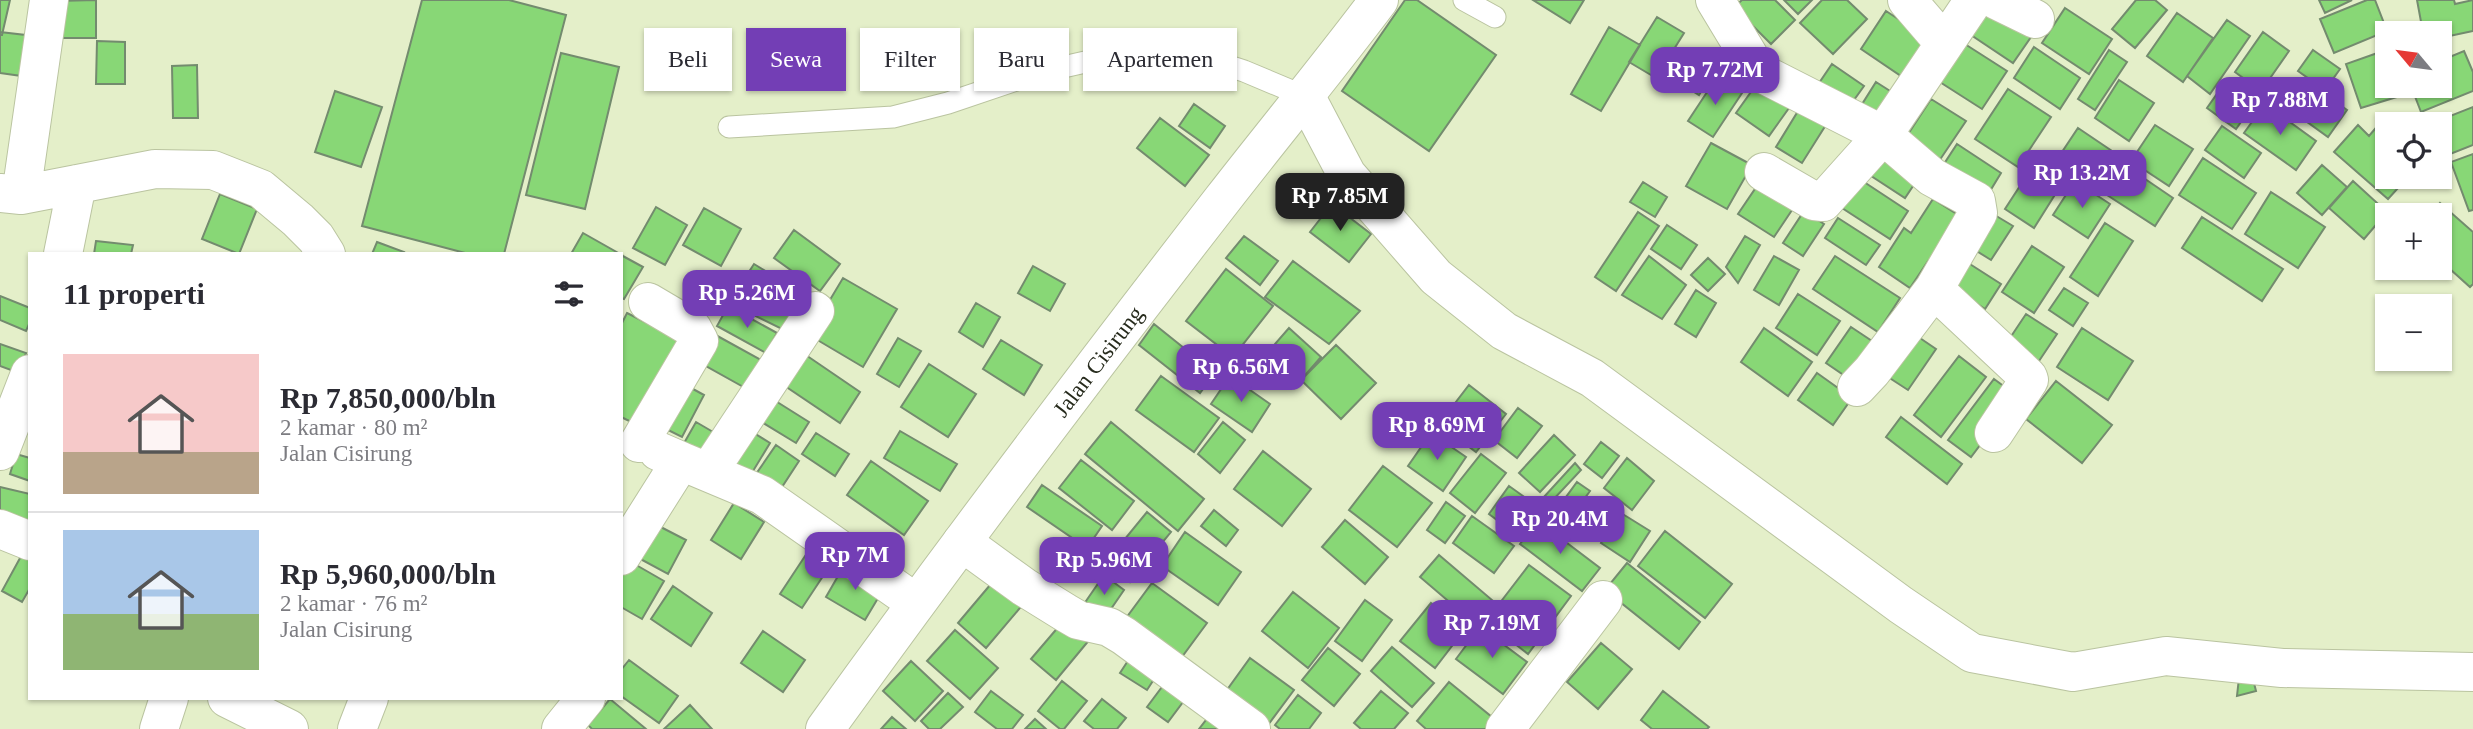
<!DOCTYPE html>
<html lang="id">
<head>
<meta charset="utf-8">
<style>
  body { margin:0; font-family:Georgia,serif; background:#f7f7f7; color:#2b2b33; height:100vh; display:flex; flex-direction:column; font-size:26px; white-space:nowrap }
  * { box-sizing:border-box; margin:0 }
  p { font-size:23px; color:#7c7c81 }
  .icon { flex:none; width:38px; height:38px; fill:none; stroke:currentColor; stroke-width:2; stroke-linecap:round; stroke-linejoin:round }
  .map { position:relative; flex:1; overflow:hidden }
  .side { position:absolute; left:28px; top:252px; width:595px; height:448px; display:flex; flex-direction:column; background:#fff; border-radius:0px; box-shadow:0 2px 5px #0004 }
  .side>* { flex:none }
  .hud { position:absolute; left:644px; top:28px; width:665px; height:63px; display:flex; gap:14px }
  .needle { width:46px; rotate:299deg }
  .controls { position:absolute; left:2375px; top:21px; display:grid; gap:14px }
  .controls a { display:grid; place-items:center; width:77px; height:77px; border-radius:0px; background:#fff; box-shadow:0 2px 5px #0004; font-size:35px }
  .price { position:absolute; translate:-50% -60px; padding:0 16px; border-radius:14px; background:#733eb5; color:#fff; font-size:23px; line-height:46px; filter:drop-shadow(0 2px 4px #0008) }
  .price::after { content:''; position:absolute; left:50%; top:42px; width:21px; height:16px; margin-left:-10px; background:inherit; clip-path:polygon(0 0,100% 0,50% 100%) }
  .price.active { background:#222; color:#fff }
  ul { padding:0; list-style:none }
  li { display:flex; align-items:center; gap:21px; height:175px; padding:0 35px }
  li+li { border-top:2px solid #e1e1e2 }
  li span { display:grid; place-items:center; flex:none; width:196px; height:140px; border-radius:0px; color:#555 }
  li>.icon { margin-inline-start:auto }
  span .icon { width:84px; height:84px; fill:#fffc; stroke-width:1 }
  li b { font-size:30px }
  h2 { display:flex; justify-content:space-between; align-items:center; height:84px; padding:0 35px; font-size:30px }
  .tag { padding:0 24px; border-radius:0px; background:#fff; box-shadow:0 2px 5px #0004; font-size:24px; line-height:63px }
  .tag.active { background:#733eb5; color:#fff }
  .map>svg:first-child { display:block }
</style>
</head>
<body>
<div class="map">
<svg width="2473" height="729" viewBox="0 0 2473 729">
  <rect width="100%" height="100%" fill="#e4efc9"/>
  <path fill="#88d776" stroke="#738b6e" stroke-width="2" d="M0,0H10L2,35H0Z
    M96,0V38H58L57,1Z
    M422,0H509L566,15L504,254H469L362,226Z
    M1405,0H1417L1496,55L1429,151L1342,91Z
    M1533,0H1584L1570,23Z
    M1742,0H1775L1795,20L1771,44L1734,7Z
    M1784,0H1812L1798,14Z
    M1822,0H1847L1867,19L1833,54L1800,23Z
    M2136,0H2155L2167,10L2135,48L2112,29Z
    M2319,0H2352L2325,13Z
    M2367,0H2375L2387,31L2334,53L2320,19Z
    M2417,0H2454L2455,4L2473,0V31L2440,38V33H2434L2433,25L2422,27Z
    M1982,6L2031,37L2013,63L1965,31Z
    M2065,8L2112,39L2089,74L2042,43Z
    M1886,11L1927,38L1901,76L1861,49Z
    M2177,13L2213,38L2183,82L2147,56Z
    M1657,17L1684,33L1656,78L1629,62Z
    M2227,20L2250,36L2210,94L2187,76Z
    M1609,27L1640,45L1601,111L1571,94Z
    M0,32L34,36L29,77L0,73Z
    M2263,32L2289,51L2261,91L2235,72Z
    M1957,39L2007,71L1982,109L1932,77Z
    M97,41L125,42V84H96Z
    M2034,47L2080,78L2060,109L2014,78Z
    M1697,50L1718,64L1699,95L1677,81Z
    M2109,50L2127,62L2095,110L2078,99Z
    M2313,50L2340,69L2325,90L2298,71Z
    M2386,50L2387,86H2397L2400,96L2361,108L2346,64Z
    M2464,51L2473,72V91L2421,112L2411,86H2440V61Z
    M561,53L619,67L585,209L526,195Z
    M1832,64L1864,86L1846,111L1815,89Z
    M197,65L198,118H173L172,66Z
    M1717,77L1742,93L1713,137L1688,121Z
    M2304,79L2347,110L2328,137L2285,106Z
    M2119,80L2154,103L2129,141L2095,118Z
    M2226,81L2255,102L2236,129L2207,108Z
    M1876,82L1901,98L1883,124L1859,109Z
    M1756,85L1789,108L1769,136L1736,113Z
    M2008,89L2051,117L2018,167L1975,139Z
    M335,91L382,107L361,167L315,152Z
    M1931,99L1966,121L1933,170L1899,148Z
    M1803,103L1829,120L1802,163L1776,147Z
    M1194,104L1225,126L1210,148L1179,126Z
    M2265,104L2316,141L2296,170L2244,133Z
    M2473,107V145L2440,158V124H2430Z
    M2386,116L2395,124H2387V177H2408L2388,199L2334,152L2358,125L2369,136Z
    M1160,118L1209,155L1185,186L1137,148Z
    M2155,125L2193,149L2169,186L2131,161Z
    M2222,126L2261,153L2244,178L2205,150Z
    M2078,128L2115,153L2095,183L2058,158Z
    M1711,143L1752,165L1727,209L1686,186Z
    M1957,144L2001,173L1987,196L1942,167Z
    M1881,148L1921,174L1905,198L1865,172Z
    M2473,154V210L2469,211L2451,162Z
    M2203,158L2256,193L2232,229L2179,195Z
    M2322,165L2347,187L2322,215L2297,193Z
    M2033,166L2061,185L2034,228L2005,209Z
    M2126,166L2173,198L2155,226L2107,195Z
    M1861,180L1908,211L1890,239L1842,208Z
    M2075,181L2110,204L2088,238L2053,215Z
    M2353,181L2387,212L2364,239L2329,208Z
    M1643,182L1667,197L1655,217L1630,202Z
    M1757,186L1792,210L1774,237L1738,214Z
    M2271,192L2325,227L2298,268L2245,234Z
    M220,194L257,209L239,254L202,239Z
    M1933,199L1966,220L1936,266L1928,261L1910,288L1879,267L1904,228L1911,233Z
    M2440,203L2473,232V284L2470,287L2440,260V215H2430Z
    M1332,204L1371,234L1349,262L1310,232Z
    M656,207L687,225L665,265L633,248Z
    M704,208L741,229L721,266L683,245Z
    M1804,211L1824,224L1803,256L1783,243Z
    M1988,211L2013,226L1991,260L1967,245Z
    M1638,212L1659,226L1616,291L1595,277Z
    M2202,217L2283,269L2262,301L2182,248Z
    M1838,218L1880,245L1866,265L1825,238Z
    M2105,223L2133,241L2098,296L2070,277Z
    M1667,225L1697,245L1681,269L1651,249Z
    M794,230L840,264L820,291L774,258Z
    M583,233L620,254H571Z
    M1244,236L1278,261L1260,285L1226,258Z
    M1745,236L1760,245L1738,283L1726,267Z
    M96,241L133,245L131,254H94Z
    M377,242L404,252L403,254H372Z
    M2032,246L2064,267L2034,313L2002,292Z
    M621,255L643,267L624,299L621,298Z
    M1649,256L1686,285L1662,319L1622,295Z
    M1774,256L1799,270L1779,305L1754,290Z
    M1835,256L1900,298L1878,332L1813,289Z
    M1708,258L1725,274L1708,291L1691,275Z
    M1962,259L2001,284L1985,309L1946,283Z
    M1293,261L1360,311L1329,344L1265,297Z
    M754,264L803,294L794,309L745,278Z
    M1033,266L1065,284L1050,311L1018,293Z
    M1226,269L1273,306L1233,357L1186,321Z
    M843,278L897,309L863,367L809,335Z
    M737,287L796,316L788,332L729,303Z
    M2064,288L2088,303L2073,326L2049,310Z
    M1696,290L1716,303L1696,337L1675,324Z
    M1798,294L1840,321L1817,355L1776,328Z
    M0,296L30,308V322L26,331L0,320Z
    M976,303L1000,317L983,347L959,332Z
    M728,306L777,333L766,353L717,326Z
    M627,313L689,344L646,429L621,417V325Z
    M2026,314L2057,334L2033,370L2002,350Z
    M1154,324L1215,373L1200,393L1139,345Z
    M1851,327L1875,343L1851,380L1826,363Z
    M1289,328L1321,357L1294,388L1262,359Z
    M1764,328L1812,362L1788,396L1741,362Z
    M2082,328L2133,361L2108,400L2057,367Z
    M712,333L763,361L747,389L697,361Z
    M1914,334L1936,349L1908,390L1885,375Z
    M898,338L921,351L899,387L877,374Z
    M1001,340L1042,365L1024,395L983,369Z
    M0,344L26,353L19,373L0,366Z
    M1336,345L1376,383L1341,419L1301,380Z
    M797,349L860,392L840,423L776,380Z
    M1959,356L1986,377L1941,437L1914,415Z
    M929,364L976,394L948,437L901,407Z
    M1817,373L1852,398L1833,425L1798,400Z
    M1161,376L1219,418L1194,452L1136,410Z
    M1230,376L1270,404L1252,432L1211,404Z
    M1994,379L2017,396L1971,457L1948,440Z
    M2056,381L2112,425L2082,463L2026,419Z
    M682,383L704,395L682,437L660,426Z
    M1469,385L1506,414L1476,452L1439,424Z
    M774,400L809,422L796,443L760,421Z
    M1518,408L1542,426L1517,458L1494,440Z
    M1901,417L1962,464L1947,484L1886,437Z
    M696,422L720,436L707,459L683,445Z
    M1111,422L1204,499L1178,531L1085,454Z
    M1223,422L1245,440L1220,473L1198,454Z
    M749,430L770,443L750,476L729,464Z
    M900,431L957,464L940,491L884,458Z
    M816,433L849,454L835,476L802,454Z
    M1431,433L1466,457L1443,491L1408,466Z
    M1554,435L1575,455L1540,492L1519,473Z
    M1601,442L1619,456L1602,478L1584,464Z
    M776,445L799,461L780,490L756,474Z
    M1263,451L1311,489L1282,526L1234,489Z
    M16,454L30,458V481L10,474Z
    M1481,454L1506,473L1475,513L1450,493Z
    M1627,458L1654,481L1632,510L1604,488Z
    M1081,460L1134,501L1112,530L1059,488Z
    M871,461L928,501L904,535L847,495Z
    M1575,463L1581,470L1551,502L1543,498Z
    M1383,466L1432,503L1397,547L1349,510Z
    M1577,482L1590,491L1568,521L1555,512Z
    M1042,485L1102,526L1087,548L1027,507Z
    M1509,486L1530,501L1509,529L1489,514Z
    M0,487L30,494V529L0,523Z
    M1446,502L1465,516L1445,543L1427,530Z
    M734,503L764,522L741,559L711,540Z
    M1214,510L1238,530L1226,546L1201,526Z
    M1147,512L1171,532L1130,582L1106,562Z
    M1621,513L1650,531L1630,562L1601,543Z
    M1472,516L1514,546L1494,573L1453,543Z
    M1345,520L1388,557L1365,584L1322,547Z
    M1538,521L1600,568L1582,591L1520,544Z
    M651,522L686,540L668,574L633,555Z
    M1665,531L1732,584L1705,618L1638,566Z
    M1185,532L1241,572L1218,605L1162,566Z
    M25,549L30,552V588L22,602L2,591Z
    M809,550L831,564L802,608L780,594Z
    M1439,555L1492,600L1473,622L1420,577Z
    M624,558L664,581L642,619L621,607V563Z
    M1627,563L1700,622L1679,649L1605,590Z
    M845,564L884,588L865,620L826,597Z
    M1529,565L1571,596L1528,654L1486,621Z
    M1104,575L1124,590L1104,619L1084,604Z
    M996,578L1025,602L986,648L958,623Z
    M1152,583L1207,623L1173,669L1118,629Z
    M673,586L712,613L691,646L651,619Z
    M1293,592L1339,628L1308,668L1262,631Z
    M1365,600L1392,620L1362,661L1335,641Z
    M1431,603L1465,629L1435,668L1400,641Z
    M1066,618L1090,639L1056,680L1031,659Z
    M1480,627L1527,662L1503,694L1456,659Z
    M955,630L998,668L970,699L927,661Z
    M763,631L805,660L783,692L741,663Z
    M1601,643L1632,669L1598,709L1567,682Z
    M1392,647L1434,683L1412,707L1371,671Z
    M1328,648L1360,674L1334,706L1302,680Z
    M1133,653L1160,670L1147,690L1120,673Z
    M1250,658L1294,690L1265,729L1219,701Z
    M629,660L678,696L659,723L621,696V670Z
    M911,661L943,691L915,721L883,691Z
    M2252,675L2256,691L2237,696L2239,678Z
    M1168,679L1189,694L1168,722L1147,707Z
    M1062,681L1087,701L1064,729H1060L1038,711Z
    M1449,682L1498,722L1492,729H1426L1417,721Z
    M991,691L1023,715L1012,729H997L975,712Z
    M1381,691L1408,713L1394,729H1361L1354,723Z
    M1663,691L1709,727L1707,729H1652L1641,720Z
    M948,693L963,707L940,729H929L921,721Z
    M1298,695L1321,713L1309,729H1280L1275,725Z
    M610,699L646,729H592L588,725Z
    M1102,699L1126,718L1117,729H1094L1084,721Z
    M690,705L712,729H664Z
    M1213,711L1235,729H1199Z
    M892,717L906,729H881Z
    M1035,719L1046,729H1025Z"/>
  <g fill="none" stroke-linecap="round" stroke-linejoin="round">
    <g stroke="#bac4a0" stroke-width="23">
      <path id="lane" d="M1464,0L1495,17
        M729,127L893,117L948,103L1037,73L1094,60L1138,53L1204,58L1244,71L1306,97"/>
    </g>
    <g stroke="#bac4a0" stroke-width="40">
      <path id="street" d="M1715,0L1753,63L1763,74L1883,135L1932,177L1976,201L1978,213L1934,289L2028,377L2029,380L1994,433
        M1907,0L1944,43
        M1996,0L2035,19
        M1306,97L1347,175L1436,277L1504,331L1592,378L1901,605L1972,653L2073,672L2166,656L2282,668L2473,672
        M1764,172L1814,201L1823,202L1883,135L1974,0
        M0,193L21,195L155,169L213,170L261,189L298,220L316,238L326,254
        M21,195L49,0
        M63,254L77,184
        M1857,387L1872,371L1934,289
        M639,443L699,341L692,328L648,302
        M0,451L30,374
        M681,461L762,495L916,603
        M709,471L815,311
        M0,529L30,541
        M962,542L1024,587L1066,613L1078,620L1109,627L1124,636L1251,729
        M621,556L681,461L658,451
        M227,698L289,729
        M159,729L169,698
        M357,729L369,698
        M561,729L586,698
        M1505,729L1603,600"/>
    </g>
    <g stroke="#bac4a0" stroke-width="40">
      <g id="secondary">
        <path id="s1" d="M825,729C954,550 1087,374 1222,200C1274,133 1328,68 1379,0"/>
      </g>
    </g>
    <use href="#lane" stroke="#fff" stroke-width="21"/>
    <use href="#street" stroke="#fff" stroke-width="38"/>
    <use href="#secondary" stroke="#fff" stroke-width="38"/>
  </g>
  <g text-anchor="middle" dominant-baseline="central" stroke-width="6" stroke-linejoin="round" paint-order="stroke">
    <g font-size="23" fill="#272b1d" stroke="#e4efc9">
      <text stroke="none"><textPath href="#s1" startOffset="458">Jalan Cisirung</textPath></text>
    </g>
  </g>
</svg>
<div class="controls">
<a><svg class="needle" viewBox="-14 -14 28 28"><path d="M0-13l5 13h-10z" fill="#e53935"/><path d="M0 13l5-13h-10z" fill="#7c7c81"/></svg></a>
<a><svg class="icon" aria-label="locate" viewBox="0 0 24 24"><circle cx="12" cy="12" r="6"/><path d="M12 2v4M12 18v4M2 12h4M18 12h4"/></svg></a>
<a>+</a>
<a>−</a>
</div>
<b class="price" style="left:1715px;top:107px">Rp 7.72M</b>
<b class="price" style="left:2280px;top:137px">Rp 7.88M</b>
<b class="price" style="left:2082px;top:210px">Rp 13.2M</b>
<b class="price active" style="left:1340px;top:233px">Rp 7.85M</b>
<b class="price" style="left:747px;top:330px">Rp 5.26M</b>
<b class="price" style="left:1241px;top:404px">Rp 6.56M</b>
<b class="price" style="left:1437px;top:462px">Rp 8.69M</b>
<b class="price" style="left:1560px;top:556px">Rp 20.4M</b>
<b class="price" style="left:855px;top:592px">Rp 7M</b>
<b class="price" style="left:1104px;top:597px">Rp 5.96M</b>
<b class="price" style="left:1492px;top:660px">Rp 7.19M</b>
<div class="hud">
<a class="tag">Beli</a>
<a class="tag active">Sewa</a>
<a class="tag">Filter</a>
<a class="tag">Baru</a>
<a class="tag">Apartemen</a>
</div>
<section class="side">
<h2>11 properti<svg class="icon" aria-label="filters" viewBox="0 0 24 24"><path d="M4 7h16M4 17h16"/><circle cx="9" cy="7" r="2"/><circle cx="15" cy="17" r="2"/></svg></h2>
<ul>
<li><span style="background:linear-gradient(#f6c9c9 70%,#b9a48a 0)"><svg class="icon" aria-label="home" viewBox="0 0 24 24"><path d="M3 11l9-7 9 7M6 9v11h12V9"/></svg></span><div><b>Rp 7,850,000/bln</b><p>2 kamar · 80 m²</p><p>Jalan Cisirung</p></div></li>
<li><span style="background:linear-gradient(#a9c7e8 60%,#8fb573 0)"><svg class="icon" aria-label="home" viewBox="0 0 24 24"><path d="M3 11l9-7 9 7M6 9v11h12V9"/></svg></span><div><b>Rp 5,960,000/bln</b><p>2 kamar · 76 m²</p><p>Jalan Cisirung</p></div></li>
</ul>
</section>
</div>
</body>
</html>
